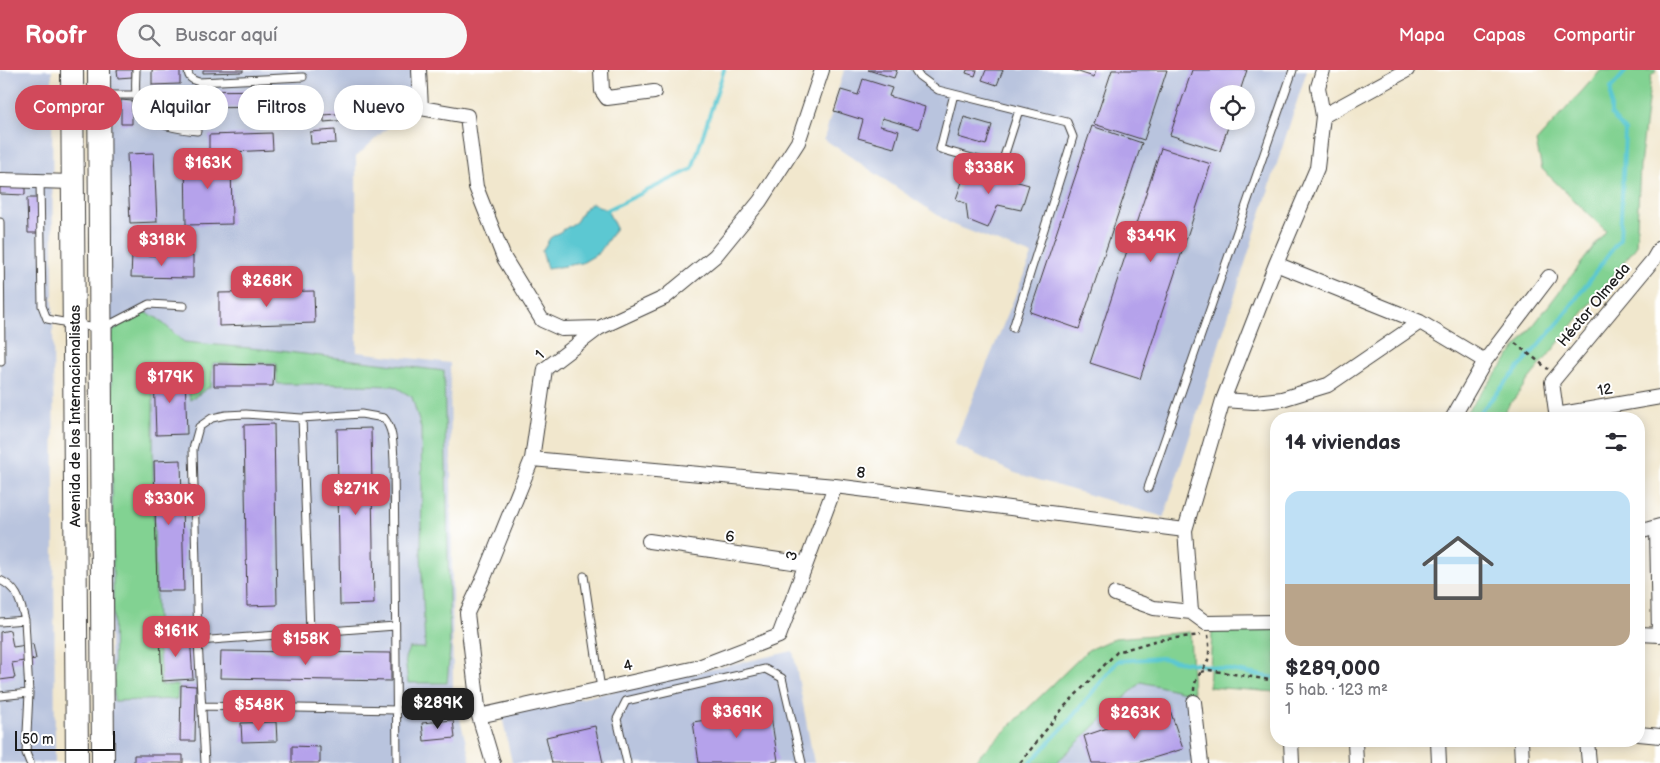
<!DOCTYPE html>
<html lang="es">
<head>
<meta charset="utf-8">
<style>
  body { margin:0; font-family:"Balsamiq Sans",sans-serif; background:#f7f7f7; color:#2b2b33; height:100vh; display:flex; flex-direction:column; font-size:19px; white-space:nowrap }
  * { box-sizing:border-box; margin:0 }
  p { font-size:16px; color:#7c7c81 }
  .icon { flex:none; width:28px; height:28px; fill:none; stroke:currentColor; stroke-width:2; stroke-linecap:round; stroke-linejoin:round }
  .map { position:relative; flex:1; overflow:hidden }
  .drawer { position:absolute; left:1270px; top:342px; width:375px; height:335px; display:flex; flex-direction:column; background:#fff; border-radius:20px; box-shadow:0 2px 12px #0003 }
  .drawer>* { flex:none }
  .top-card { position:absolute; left:15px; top:15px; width:475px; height:45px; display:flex; gap:10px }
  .fabs { position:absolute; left:1210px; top:15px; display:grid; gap:10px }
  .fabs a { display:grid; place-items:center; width:45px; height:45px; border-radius:50%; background:#fff; box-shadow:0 2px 12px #0003; font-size:25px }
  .scale { position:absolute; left:15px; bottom:12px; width:100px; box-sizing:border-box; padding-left:5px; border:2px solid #1c1c1c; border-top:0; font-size:14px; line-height:18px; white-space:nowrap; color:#1c1c1c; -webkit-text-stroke:4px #fff; paint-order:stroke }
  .price { position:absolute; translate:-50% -42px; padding:0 11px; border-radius:10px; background:#d1495b; color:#fff; font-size:16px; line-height:32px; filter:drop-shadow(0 1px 2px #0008) }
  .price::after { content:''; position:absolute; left:50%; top:30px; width:15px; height:11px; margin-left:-8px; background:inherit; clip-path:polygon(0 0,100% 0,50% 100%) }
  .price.on { background:#222; color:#fff }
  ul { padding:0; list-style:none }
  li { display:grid; align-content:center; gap:10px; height:265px; padding:0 15px }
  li+li { border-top:1px solid #e1e1e2 }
  li span { display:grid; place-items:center; height:155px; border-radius:15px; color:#555 }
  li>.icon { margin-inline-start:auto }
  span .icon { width:90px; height:90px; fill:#fffc; stroke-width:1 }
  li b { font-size:21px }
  h2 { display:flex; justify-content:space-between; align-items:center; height:60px; padding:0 15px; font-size:21px }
  .pill { padding:0 18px; border-radius:22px; background:#fff; box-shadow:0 2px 12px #0003; font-size:18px; line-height:45px }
  .pill.on { background:#d1495b; color:#fff }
  header { display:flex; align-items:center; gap:30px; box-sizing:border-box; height:70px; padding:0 25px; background:#d1495b; color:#fff }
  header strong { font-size:24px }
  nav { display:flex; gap:28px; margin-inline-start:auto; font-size:18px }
  .search { width:350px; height:45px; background:#f7f7f7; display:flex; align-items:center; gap:12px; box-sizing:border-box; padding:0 18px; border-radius:28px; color:#7c7c81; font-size:19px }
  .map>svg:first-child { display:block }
</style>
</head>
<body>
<header>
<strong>Roofr</strong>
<div class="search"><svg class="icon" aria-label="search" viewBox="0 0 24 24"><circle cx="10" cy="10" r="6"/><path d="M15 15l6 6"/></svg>Buscar aquí</div>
<nav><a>Mapa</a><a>Capas</a><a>Compartir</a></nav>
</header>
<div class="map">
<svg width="1660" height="693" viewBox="0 0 1660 693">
  <rect width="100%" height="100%" fill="#fff"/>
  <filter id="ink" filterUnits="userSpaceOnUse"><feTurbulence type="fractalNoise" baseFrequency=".02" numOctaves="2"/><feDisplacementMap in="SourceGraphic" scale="10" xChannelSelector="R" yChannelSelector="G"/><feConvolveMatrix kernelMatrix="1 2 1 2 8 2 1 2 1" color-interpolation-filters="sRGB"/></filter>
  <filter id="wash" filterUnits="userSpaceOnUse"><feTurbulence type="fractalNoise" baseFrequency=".0096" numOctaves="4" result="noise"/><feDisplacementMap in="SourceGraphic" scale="20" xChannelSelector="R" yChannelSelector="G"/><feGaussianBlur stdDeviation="1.12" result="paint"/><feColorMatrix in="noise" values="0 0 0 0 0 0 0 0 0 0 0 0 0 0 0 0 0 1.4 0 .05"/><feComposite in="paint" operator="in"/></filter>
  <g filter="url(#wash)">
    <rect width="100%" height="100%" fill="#f1e7cd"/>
    <path fill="#b9c4de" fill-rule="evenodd" d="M0,0H52L55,693H0Z
      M105,0H414V33L356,87L357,282L450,293L453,621L471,693H111Z
      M844,0H1307L1164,447L1015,403L954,374L1032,185L951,154L824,69ZM1219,24H1246V51H1219Z
      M793,581L814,693H512L502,646Z
      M1141,612L1193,624L1198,693H1056Z"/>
    <path fill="#82d292" stroke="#4f7757" d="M1601,0H1658L1651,6L1640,96L1636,177L1529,309L1499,349H1461L1606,161L1542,99L1536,72Z
      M144,242L157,248L184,272L271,280L444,301L450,579L447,613H408L405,588L409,578H425L421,481L422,421L421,358L412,327L394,316L326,314H277L276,293H213L211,316L190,330L185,295L153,303C153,407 153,512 161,615H178L177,629L114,631L111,264L120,254Z
      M1276,558V622L1209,617L1212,562Z
      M1190,562L1193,624L1141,612L1056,693H972L1088,580L1115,568Z"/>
    <path fill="#5bc8d2" stroke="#3c7277" d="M592,133L607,140L616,158L599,183L582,193L547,199L542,181L550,168L576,152L584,139Z"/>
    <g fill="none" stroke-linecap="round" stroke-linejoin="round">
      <path stroke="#5bc8d2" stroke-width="4" d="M607,140L692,99L724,0
        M1474,349L1559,252L1620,169L1625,61L1611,44V18L1627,0
        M1030,693L1068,652L1118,591L1161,588L1276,608"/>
    </g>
    <g id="blocks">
      <path fill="#b5a2eb" d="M117,0H132V7L118,8Z
        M152,0H180V14L152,15Z
        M203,0H243V2L203,3Z
        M868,0H897L894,8Z
        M967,0H977L975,6L966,3Z
        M986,0H1003L997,15L982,10Z
        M1072,0H1096L1094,7Z
        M1112,0H1167L1144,70L1094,54Z
        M1192,0H1247L1239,24H1219V51H1230L1220,81L1170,65Z
        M863,9L892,18L889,26L925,37L919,59L882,48L880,56L899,61L894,78L858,68L863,50L834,41L841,20L858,25Z
        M302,20V37L173,38V21Z
        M121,30L132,31V54H121Z
        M348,43V50L324,52V45Z
        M964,47L992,55L986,75L958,67Z
        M1092,56L1142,73L1079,259L1030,242Z
        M335,60L336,73L311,74L310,62Z
        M272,63L273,80L209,83V65Z
        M1161,78L1211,94L1140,309L1090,293Z
        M154,83L157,152L130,153L127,84Z
        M231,84L232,154L186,155L185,85Z
        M967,98L1029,115L1021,140L998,135L988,158L968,150L966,134L956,129Z
        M0,114H25V125L0,124Z
        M27,128H38L39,163H28Z
        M132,185L193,186V208L131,207Z
        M314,221L315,253L219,256V223Z
        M214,294L274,295L273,316H214Z
        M185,303L187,364L156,365L154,304Z
        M274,354L277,535L247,536L244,355Z
        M371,358L374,534L340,535L337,359Z
        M181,390L184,521H157L154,391Z
        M10,560L13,577L33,574L36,589L12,593L15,608L0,610V562Z
        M190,565L193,609L162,611L160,567Z
        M221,581L391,583V611L220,608Z
        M181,615L196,616L195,671H180Z
        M1169,637L1183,679L1137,693H1092L1084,666Z
        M770,640L778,691L766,693H699L693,652Z
        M453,650L455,668L424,671L422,653Z
        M276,652L277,671L242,672L241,653Z
        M595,656L603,693H552L546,667Z
        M292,676L320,677V693H292Z
        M134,685H183V693H134Z"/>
    </g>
  </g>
  <g filter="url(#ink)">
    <use href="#blocks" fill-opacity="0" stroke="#3c3a37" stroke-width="1"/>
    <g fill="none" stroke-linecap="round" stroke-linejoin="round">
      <g stroke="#3c3a37" stroke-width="9">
        <path id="service" d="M136,0C136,8 135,16 136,24C139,54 174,59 197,61
          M188,0C188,8 192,10 199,12L303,7
          M915,0L919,6L938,20L1067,52L1073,67L1013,258
          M954,24L940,79L1001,96L1019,40
          M101,25H135
          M40,111L42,236L47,249L101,259L149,234L184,236
          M0,152L1,292
          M302,348L310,561
          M1148,418L1293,0
          M584,506L601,619
          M0,510C19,519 20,532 25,550
          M0,552L25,550L29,623L26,683L30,693
          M198,571L395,556
          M0,626L29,623
          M202,636L397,640
          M205,693L198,571L193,379L199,357L212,348L226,345L246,344L302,348L361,344L384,348C394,360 393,376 394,391L397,693
          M627,693L617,649L626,631L765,599L782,608L802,693"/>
      </g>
      <g stroke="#3c3a37" stroke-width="16">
        <path id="minor" d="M419,0L421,38L467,46L476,117L504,188L542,250L562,259L599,258
          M601,0L602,21L607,28L654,22
          M1323,46L1407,0
          M0,110L73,112
          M1276,194L1420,252L1485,291
          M1223,330L1254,332L1282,329L1328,315L1420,252
          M1556,345L1660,327
          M1452,349L1485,291L1549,207
          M1557,349L1552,312L1653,190L1660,178
          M532,389L835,416L1185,460
          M1657,457L1659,565
          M1639,462L1660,456
          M649,471L806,494
          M1115,524L1154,538L1191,542L1206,553L1276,552
          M1191,542L1185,460L1223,330L1276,194L1317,98L1323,46L1318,17L1323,0
          M1639,564L1660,565
          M1194,632L1201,693
          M479,646L696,598L779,566L835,416
          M1639,664L1660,666
          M1291,671L1292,693
          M1355,671L1356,693
          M1438,671L1439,693
          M1521,671L1522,693
          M1587,671L1589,693
          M493,693L479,646L467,543L485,505L532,389L545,299L599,258L664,228L715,186L760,131L798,72L822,0"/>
      </g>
      <g stroke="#3c3a37" stroke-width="24">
        <path id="trunk" d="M72,0L77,693
          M99,0L103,693"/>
      </g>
      <path stroke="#3c3a37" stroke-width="2.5" stroke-dasharray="4 4" stroke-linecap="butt" d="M1515,273L1548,299
        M1201,602L1209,600L1276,611
        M1194,621C1194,607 1204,601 1208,590C1210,583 1209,572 1208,565
        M1020,693L1064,637L1117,582L1158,570L1201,565"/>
      <use href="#service" stroke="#fff" stroke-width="7"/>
      <use href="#minor" stroke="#fff" stroke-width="14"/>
      <use href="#trunk" stroke="#fff" stroke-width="22"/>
    </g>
  </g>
  <g text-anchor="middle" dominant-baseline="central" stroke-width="4" stroke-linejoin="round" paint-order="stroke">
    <g font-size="15" fill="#1c1c1c" stroke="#fff">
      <text transform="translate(1594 235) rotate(-50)">Héctor Olmeda</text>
      <text transform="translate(540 285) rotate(-46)">1</text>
      <text transform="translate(1605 320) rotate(-10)">12</text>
      <text transform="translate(75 346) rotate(-90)">Avenida de los Internacionalistas</text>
      <text transform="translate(861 403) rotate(7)">8</text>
      <text transform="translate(730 467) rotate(8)">6</text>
      <text transform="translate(792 486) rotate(-70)">3</text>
      <text transform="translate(628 596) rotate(-12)">4</text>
    </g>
  </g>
</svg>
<div class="fabs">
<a><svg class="icon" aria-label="locate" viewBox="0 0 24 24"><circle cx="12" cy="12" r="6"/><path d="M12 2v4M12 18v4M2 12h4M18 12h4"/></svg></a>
</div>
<div class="scale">50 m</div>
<b class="price" style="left:208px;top:120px">$163K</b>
<b class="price" style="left:989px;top:125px">$338K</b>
<b class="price" style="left:1151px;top:193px">$349K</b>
<b class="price" style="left:162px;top:197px">$318K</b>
<b class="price" style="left:267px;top:238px">$268K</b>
<b class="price" style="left:170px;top:334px">$179K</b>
<b class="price" style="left:356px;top:446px">$271K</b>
<b class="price" style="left:169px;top:456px">$330K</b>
<b class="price" style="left:176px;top:588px">$161K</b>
<b class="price" style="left:306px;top:596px">$158K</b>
<b class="price on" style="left:438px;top:660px">$289K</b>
<b class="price" style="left:259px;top:662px">$548K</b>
<b class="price" style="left:737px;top:669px">$369K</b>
<b class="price" style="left:1135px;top:670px">$263K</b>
<div class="top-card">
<a class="pill on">Comprar</a>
<a class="pill">Alquilar</a>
<a class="pill">Filtros</a>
<a class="pill">Nuevo</a>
</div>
<section class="drawer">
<h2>14 viviendas<svg class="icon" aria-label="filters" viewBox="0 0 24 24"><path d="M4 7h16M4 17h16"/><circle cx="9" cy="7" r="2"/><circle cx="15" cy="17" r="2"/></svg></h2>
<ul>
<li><span style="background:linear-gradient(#bfe0f5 60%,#b9a48a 0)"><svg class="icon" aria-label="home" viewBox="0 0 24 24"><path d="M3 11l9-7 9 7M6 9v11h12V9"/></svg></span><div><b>$289,000</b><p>5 hab. · 123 m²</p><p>1</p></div></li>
</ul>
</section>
</div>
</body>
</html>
